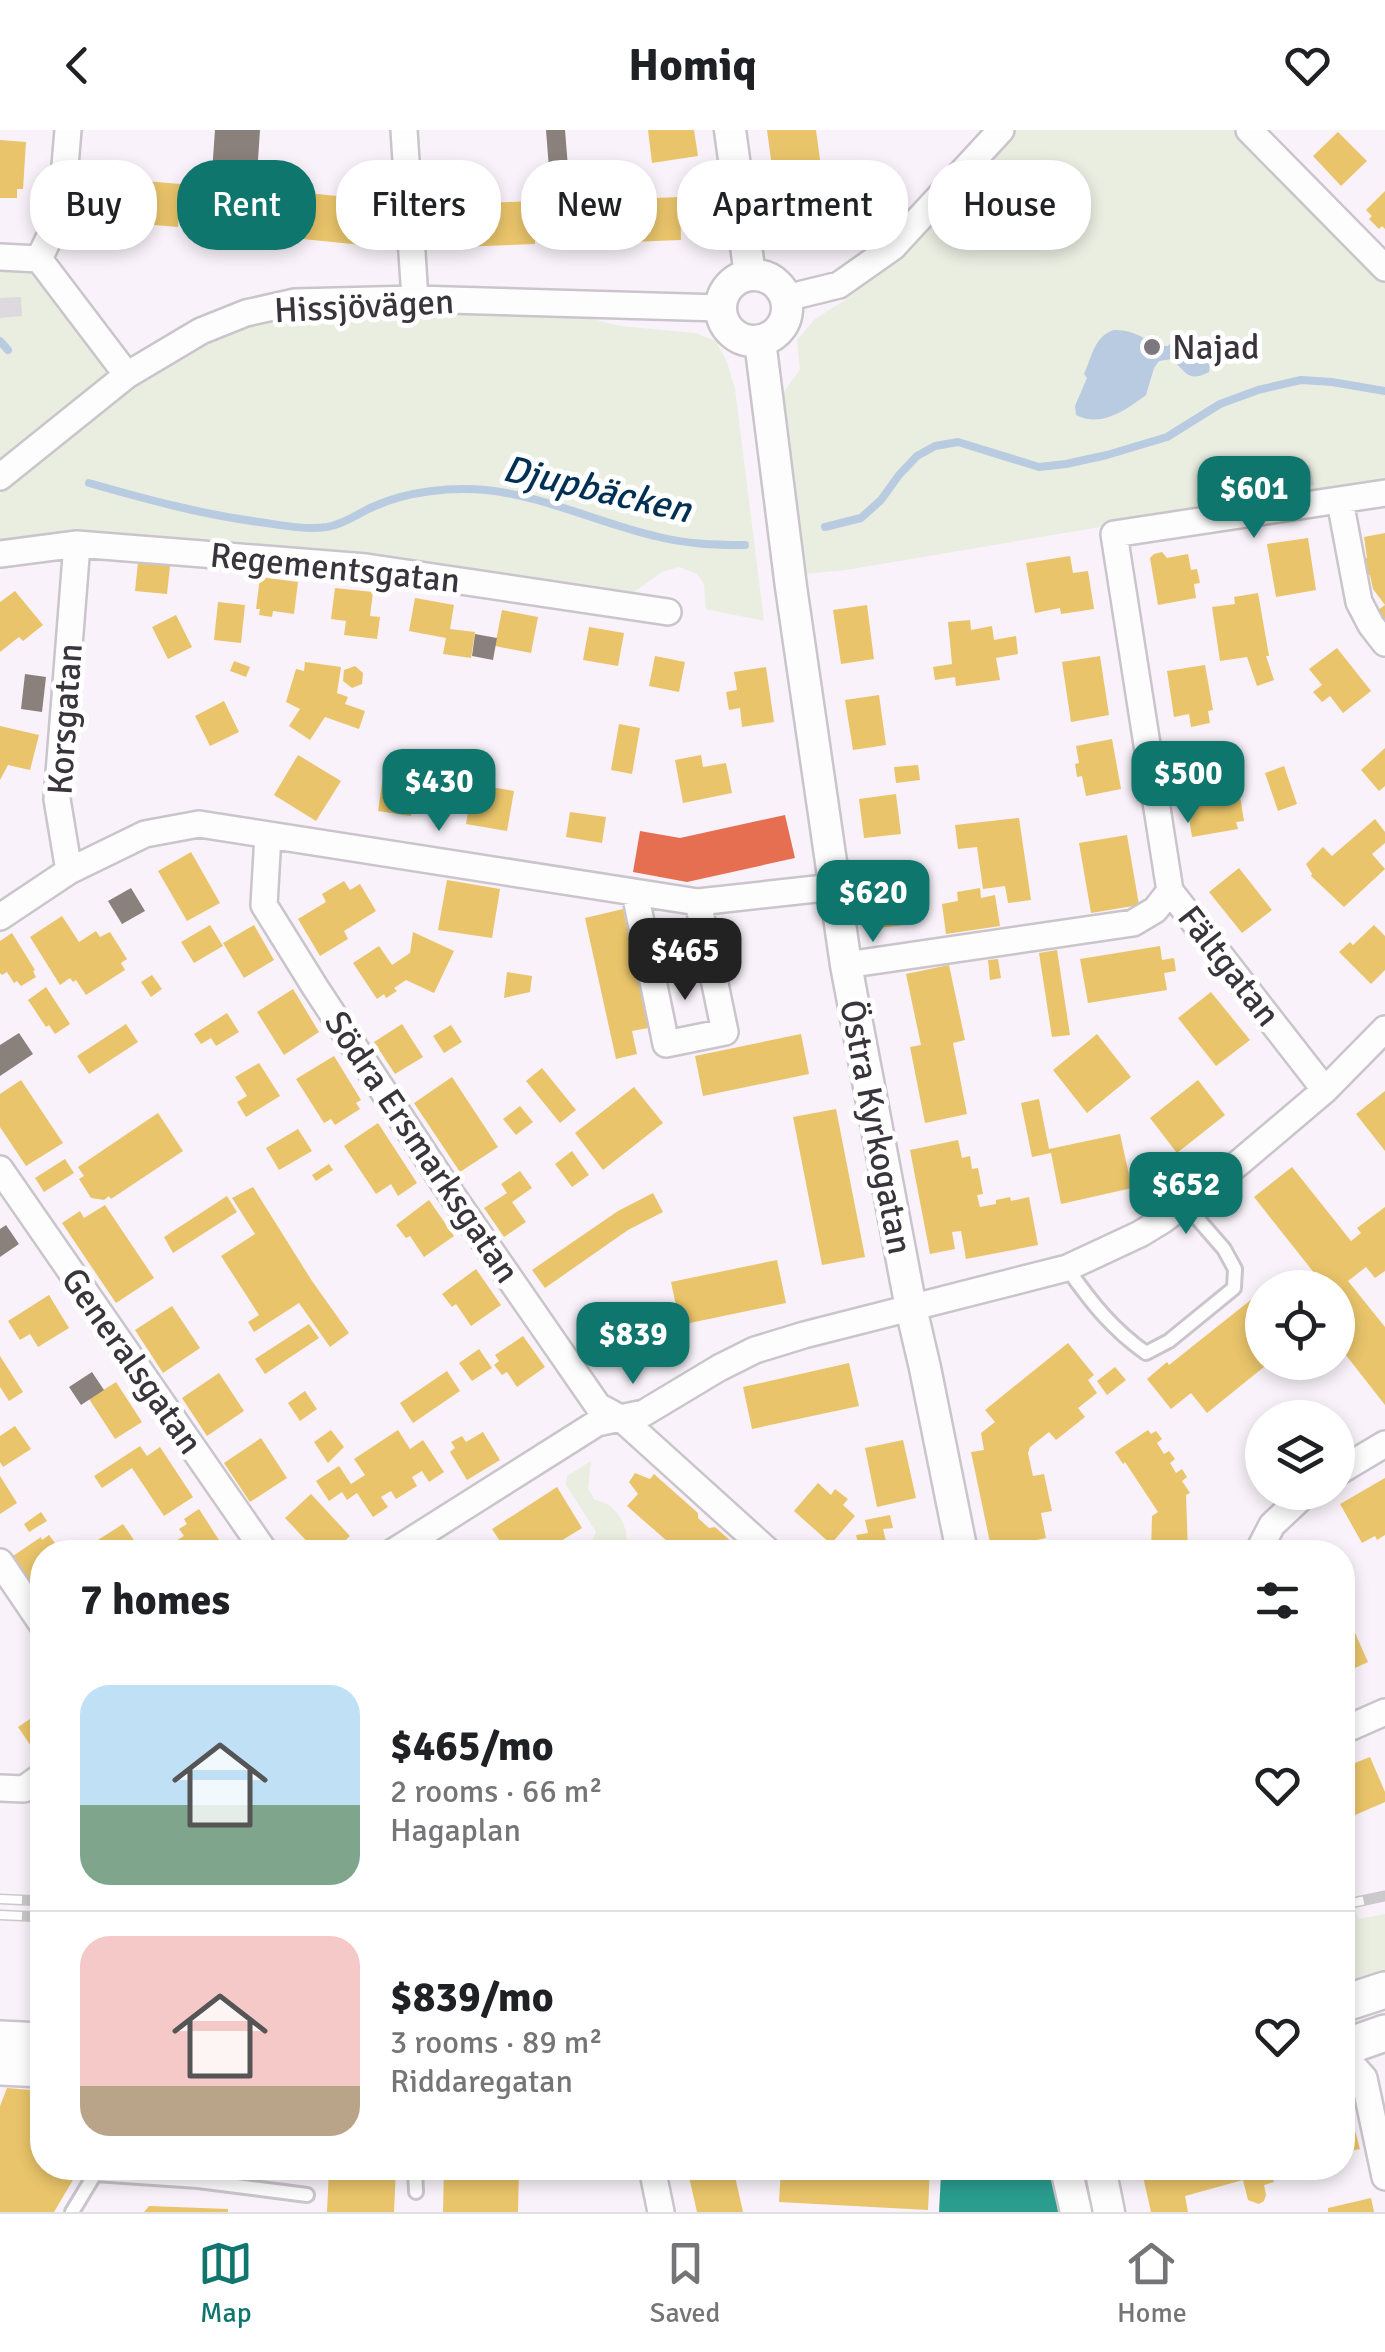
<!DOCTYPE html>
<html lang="en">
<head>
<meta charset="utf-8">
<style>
  body { margin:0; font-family:Signika,sans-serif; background:#f2f2f2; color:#202124; height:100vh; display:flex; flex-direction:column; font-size:38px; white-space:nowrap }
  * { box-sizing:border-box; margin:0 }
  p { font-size:32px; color:#757577 }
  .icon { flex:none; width:55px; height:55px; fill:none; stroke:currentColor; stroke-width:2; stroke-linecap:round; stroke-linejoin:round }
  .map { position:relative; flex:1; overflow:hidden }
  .side { position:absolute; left:30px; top:1410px; width:1325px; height:640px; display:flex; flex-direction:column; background:#fff; border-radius:40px; box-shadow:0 5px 15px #0003 }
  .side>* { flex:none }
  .top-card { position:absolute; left:30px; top:30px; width:1325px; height:90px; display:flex; gap:20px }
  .controls { position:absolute; left:1245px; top:1140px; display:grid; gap:20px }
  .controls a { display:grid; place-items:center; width:110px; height:110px; border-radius:50%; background:#fff; box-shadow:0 5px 15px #0003; font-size:50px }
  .price { position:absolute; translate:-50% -85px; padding:0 22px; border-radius:20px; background:#0f766e; color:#fff; font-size:32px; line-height:65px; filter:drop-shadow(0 2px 5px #0008) }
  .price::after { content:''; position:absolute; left:50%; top:60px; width:30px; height:22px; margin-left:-15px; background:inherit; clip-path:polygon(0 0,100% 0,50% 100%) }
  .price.on { background:#222; color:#fff }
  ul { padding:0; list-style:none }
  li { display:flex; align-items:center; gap:30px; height:250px; padding:0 50px }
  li+li { border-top:2px solid #e0e0e0 }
  li span { display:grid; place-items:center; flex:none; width:280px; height:200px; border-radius:30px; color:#555 }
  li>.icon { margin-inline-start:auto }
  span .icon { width:120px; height:120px; fill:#fffc; stroke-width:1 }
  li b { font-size:42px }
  h2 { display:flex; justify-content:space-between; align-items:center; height:120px; padding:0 50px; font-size:42px }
  .pill { padding:0 35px; border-radius:40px; background:#fff; box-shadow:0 5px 15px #0003; font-size:35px; line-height:90px }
  .pill.on { background:#0f766e; color:#fff }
  header { display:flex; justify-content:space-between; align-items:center; height:130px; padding:0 50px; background:#fff; font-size:45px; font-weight:800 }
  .menu { display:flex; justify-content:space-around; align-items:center; height:140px; border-top:2px solid #e0e0e0; background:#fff; font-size:28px; color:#757577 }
  .menu a { display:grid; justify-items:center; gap:5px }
  .menu .on { color:#0f766e }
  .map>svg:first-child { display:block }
</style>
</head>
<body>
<header><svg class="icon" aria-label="back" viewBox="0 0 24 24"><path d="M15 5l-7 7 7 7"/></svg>Homiq<svg class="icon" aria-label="heart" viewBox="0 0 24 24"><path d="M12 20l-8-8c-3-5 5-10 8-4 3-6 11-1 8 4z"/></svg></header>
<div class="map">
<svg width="1385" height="2082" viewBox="0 0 1385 2082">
  <rect width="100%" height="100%" fill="#f9f2fa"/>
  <path fill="#eaeee1" d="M1014,0H1237L1385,152V354L1112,395L846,440L804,444L777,271L800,240L797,210L815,189L848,168L899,124Z
    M0,127L39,129L127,244L246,183L534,174L620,196L695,203L716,211L727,232L735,259L764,491L706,479L704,454L697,444L679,437L662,442L634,462L437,448L0,422Z
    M591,1331L588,1358L594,1369C599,1372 605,1372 610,1376C624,1387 631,1407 623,1422H571L593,1409L596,1402L566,1355L567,1346Z
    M1342,1748L1359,1789L1385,1784V1860L1342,1874Z"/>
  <path fill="#b9cbe0" d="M1114,200C1139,199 1149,216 1168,216L1172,211C1187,211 1201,223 1210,234L1209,242C1188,253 1186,242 1172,229L1159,231L1154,238L1146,265C1126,280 1101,298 1076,285L1075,276L1087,248L1084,244C1092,227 1094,206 1114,200Z"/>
  <path fill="#e9c46a" d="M648,0H694L698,26L652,33Z
    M767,0H816L821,37L833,36L838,73L778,82Z
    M1338,2L1367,31L1341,56L1313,26Z
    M0,10L26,12L23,59H17V68H0Z
    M108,48L181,54L178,97L105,91Z
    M288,61L366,69L362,115L283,107Z
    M1385,61V99L1382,96L1379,99L1369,89L1372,86L1366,80Z
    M680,67L681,110L604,113L603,70Z
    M534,71L535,114L458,117L457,74Z
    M1385,403V496L1374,483L1385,475L1373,459L1370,445L1366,446L1363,429L1367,428L1364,407Z
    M1308,408L1316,460L1276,467L1267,414Z
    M1162,422L1167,428L1188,424L1191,440L1197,439L1200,453L1194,454L1196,468L1158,475L1150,428L1154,424Z
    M1070,426L1073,443L1088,441L1094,479L1061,484L1060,478L1035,483L1026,433Z
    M138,432L170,436L167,464L135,461Z
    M260,447L298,452L294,484L273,481L272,487L259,485L260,479H256Z
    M335,458L373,462L370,486L380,487L377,509L344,505L346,491L331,489Z
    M15,461L43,495L23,511L19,507L0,522V472Z
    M1258,463L1269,526H1266L1274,550L1257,556L1247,527L1220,531L1212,477L1235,474L1234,467Z
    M415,468L454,475L450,499L475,502L471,528L443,524L446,508L409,501Z
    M218,472L245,475L241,513L214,510Z
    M867,475L874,529L841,534L833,480Z
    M502,480L538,487L531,523L495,516Z
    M176,485L192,517L168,529L152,497Z
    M970,490L971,500L992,496L994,510L1016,506L1018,524L996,528L1000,550L956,556L955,547L935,550L933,537L952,534L948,492Z
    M589,497L624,503L618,536L583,530Z
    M1337,518L1371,561L1343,583L1330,566L1322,572L1313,562L1322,555L1309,539Z
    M655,526L685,532L679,562L649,556Z
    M1100,526L1109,585L1071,592L1062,532Z
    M234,531L250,537L246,547L230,541Z
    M305,532L341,537L337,563L348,567L345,574L365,581L359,599L325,587L310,610L289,596L300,579L286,572L296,539L304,541Z
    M1205,535L1213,580L1208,581L1210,593L1191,597L1189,584L1174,587L1167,541Z
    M355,536L363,543L362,554L352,558L343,551L344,540Z
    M766,537L774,592L742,597L740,578L729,580L726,562L737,560L734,542Z
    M879,565L886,615L853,620L845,570Z
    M224,571L239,602L210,616L195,586Z
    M619,594L640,598L632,644L611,640Z
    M0,596L39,605L30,640L8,635L0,650Z
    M1112,609L1121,659L1086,666L1082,646L1077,647L1075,634L1079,633L1076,616Z
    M1385,618V656L1379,661L1361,640Z
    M298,625L341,651L316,691L274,665Z
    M701,625L703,637L726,633L732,663L683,673L675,630Z
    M1226,626L1227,636L1235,635L1244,691L1236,692L1238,699L1192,707L1180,633Z
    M918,635L920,650L896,653L894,637Z
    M1284,636L1297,674L1278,681L1265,643Z
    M383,647L416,652L411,686L378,681Z
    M473,654L514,661L507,701L466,694Z
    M896,664L901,704L864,708L859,669Z
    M570,682L606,687L602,713L566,707Z
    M1019,688L1031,770L1008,773L1005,756L983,759L977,717L958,719L955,695Z
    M1375,689L1385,702V713L1372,724L1385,739L1344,777L1311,746L1312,744L1306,734L1323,717L1332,726Z
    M1127,705L1139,775L1091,783L1079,713Z
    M191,722L220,773L187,791L158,741Z
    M1239,738L1272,780L1242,803L1209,762Z
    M447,750L500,759L492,808L438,800Z
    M344,751L350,760L360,754L376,781L344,801L348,809L320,826L298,789L326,772L322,764Z
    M909,751L914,794L877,798L872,756Z
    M980,758L981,768L995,765L1000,796L946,804L942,774L958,771L957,762Z
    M623,779L648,898L632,901L637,924L616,929L585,788Z
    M62,786L79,812L96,801L100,807L110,802L127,829L121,833L125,840L86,865L76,850L73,852L70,848L60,855L30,807Z
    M210,795L223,816L194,833L181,812Z
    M254,795L274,830L244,848L223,813Z
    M1374,795L1385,806V840L1371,854L1339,822L1350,812L1353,815Z
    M413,802L454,821L434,863L406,850L394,858L397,861L386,868L384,864L377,869L353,833L379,816L392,835L410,823Z
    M12,803L35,840L33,841L36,847L21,856L17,851L14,853L7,842L2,845L0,843V811Z
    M1160,816L1162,830L1174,828L1176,841L1164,843L1167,860L1088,873L1080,829Z
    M1057,820L1070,905L1052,907L1039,823Z
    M998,829L1001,848L990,850L988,830Z
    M949,835L965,910L953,913L967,984L925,993L910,917L921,915L906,844Z
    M507,842L532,846L530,862L504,868Z
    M152,845L162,859L151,867L141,852Z
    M46,857L70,894L55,904L49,895L46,897L28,870Z
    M293,859L319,902L284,925L257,882Z
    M1211,862L1250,910L1216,936L1178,888Z
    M227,883L239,902L216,916L211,908L201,914L194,904Z
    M126,894L138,912L89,944L77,926Z
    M402,894L423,927L395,944L374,912Z
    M451,895L462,912L444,923L433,906Z
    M801,904L809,944L703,966L695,926Z
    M1097,904L1131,947L1087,983L1053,940Z
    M334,926L361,970L356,973L360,979L335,995L331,989L324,993L296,949Z
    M259,933L280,966L246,987L237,972L247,966L235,947Z
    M542,938L576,980L560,993L526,951Z
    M452,947L498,1017L460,1042L414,973Z
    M21,950L63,1013L26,1036L0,997V964Z
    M1198,950L1225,985L1177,1023L1150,988Z
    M634,957L663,993L603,1040L575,1003Z
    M1385,961V1021L1356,984Z
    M1039,969L1049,1019L1120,1004L1132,1058L1061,1074L1051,1023L1032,1027L1021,973Z
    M520,976L533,992L516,1005L503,989Z
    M836,979L865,1127L822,1135L793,987Z
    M158,983L183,1021L111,1069L109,1066L104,1070L91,1068L79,1049L84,1046L78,1037Z
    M378,993L417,1053L398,1066L391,1054L376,1064L344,1016Z
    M298,999L312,1021L279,1040L266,1018Z
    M958,1010L962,1028L970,1026L972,1039L978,1038L983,1064L977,1065L980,1077L996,1074V1070L1010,1067L1011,1071L1029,1067L1038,1115L966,1129L961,1101L952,1102L955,1119L930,1124L910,1020Z
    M572,1021L589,1045L572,1057L555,1034Z
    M65,1029L74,1043L44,1062L35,1048Z
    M329,1034L333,1040L316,1051L312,1045Z
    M1292,1037L1351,1111L1361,1103L1357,1098L1385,1077V1141L1375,1148L1366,1137L1348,1151L1385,1197V1275L1338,1215V1158H1298L1315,1144L1254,1067Z
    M520,1041L532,1058L512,1072L526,1092L504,1107L484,1078L507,1063L501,1054Z
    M253,1057L312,1151L349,1203L330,1217L299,1173L254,1202L248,1192L259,1185L221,1126L255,1104L232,1068Z
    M653,1063L663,1082L628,1100L545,1158L532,1140L618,1081Z
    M227,1066L237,1082L173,1123L164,1107Z
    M429,1070L454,1106L424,1127L410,1106L406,1108L396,1095Z
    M105,1075L154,1148L116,1173L62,1093L80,1081L84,1088Z
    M777,1130L786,1173L680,1195L671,1152Z
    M476,1139L501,1175L471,1196L456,1174L452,1177L442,1164Z
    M1284,1144L1294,1158H1267Z
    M1262,1161V1232H1270L1207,1283L1191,1263L1171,1279L1147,1249L1167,1232L1169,1235Z
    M49,1165L69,1198L38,1217L30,1204L20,1210L8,1191Z
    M172,1176L200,1218L163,1243L135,1200Z
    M309,1194L319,1208L265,1244L255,1229Z
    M523,1206L545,1237L517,1257L507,1242L502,1245L494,1235L499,1231L495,1225Z
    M1068,1213L1094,1245L1088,1250L1097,1263L1078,1278L1085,1287L1056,1310L1049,1302L1030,1317L1028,1323L1033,1346L1044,1344L1052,1381L1041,1383L1046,1408L1031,1411L1033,1420L992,1422L971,1322L984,1320L981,1303L995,1292L985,1280Z
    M479,1219L492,1238L472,1251L459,1233Z
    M0,1226L23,1262L9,1271L0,1257Z
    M849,1233L859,1276L752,1299L743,1257Z
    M1115,1237L1126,1250L1107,1265L1097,1251Z
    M447,1241L460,1261L413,1293L400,1273Z
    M219,1243L244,1281L207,1306L182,1268Z
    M116,1252L142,1292L115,1309L89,1269Z
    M305,1261L317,1279L300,1291L288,1273Z
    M15,1296L31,1319L3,1337L0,1332V1306Z
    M331,1300L344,1317L328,1333L314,1312Z
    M398,1300L410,1319L423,1310L444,1342L429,1352L422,1341L412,1347L417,1356L396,1369L391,1361L381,1367L388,1377L373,1387L357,1363L347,1370L342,1362L329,1371L316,1351L339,1336L351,1354L365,1345L354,1329Z
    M1148,1300L1151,1304L1156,1301L1162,1309L1157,1313L1164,1324L1169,1321L1175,1329L1170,1333L1176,1343L1182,1339L1187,1347L1182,1351L1190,1363L1186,1365L1188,1422H1151L1152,1386L1158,1382L1125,1332L1123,1334L1115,1322Z
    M483,1302L500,1330L467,1350L450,1322L455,1318L451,1312L462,1306L466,1312Z
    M261,1308L287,1348L250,1372L224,1333Z
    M903,1310L916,1368L877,1377L865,1318Z
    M140,1316L147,1326L160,1317L193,1367L164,1386L132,1338L102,1358L94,1346Z
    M635,1343L650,1349L654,1344L698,1383V1388L709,1398L715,1397L743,1422H662V1416L667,1411L627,1376L638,1364L629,1352Z
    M0,1346L17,1373L0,1384Z
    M1385,1348V1405L1377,1410L1375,1406L1362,1413L1340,1374Z
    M818,1353L831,1365L835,1359L848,1369L843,1375L855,1386L831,1414L794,1381Z
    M557,1357L582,1398L543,1422H507L492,1399Z
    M311,1364L350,1406L333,1422H317L285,1388Z
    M199,1379L219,1410L201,1422H158L184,1406L179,1399L187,1394L184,1389Z
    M41,1382L47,1391L29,1402L24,1394Z
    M890,1385L893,1398L883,1399L886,1411L859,1417L856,1405L868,1403L865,1390Z
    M123,1394L136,1413L122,1422H79Z
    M49,1405L58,1417L50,1422H42V1452L34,1458L13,1426L41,1407L42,1410Z
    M925,1411L928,1422H894L893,1418Z
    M1342,1474L1368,1532L1342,1544Z
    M42,1581V1622L37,1625L18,1597Z
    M1370,1627L1385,1662V1672L1346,1689L1342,1680V1638Z
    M7,1958L42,1961V2038H80L54,2082H0V1976Z
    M1348,1975L1360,2019L1342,2023V1976Z
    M329,2038H396L394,2082H327Z
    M444,2038H519L518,2082H443Z
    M687,2038H733L743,2082H697Z
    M781,2038H930L928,2080L779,2072Z
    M1141,2038H1285V2039L1271,2042L1274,2052L1264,2055L1266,2065L1264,2071L1259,2074L1248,2070L1243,2050L1185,2066L1188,2082H1151Z
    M1371,2068L1374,2082H1328V2078Z
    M149,2076L228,2079V2082H144Z"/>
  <path fill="#e76f51" d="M785,685L795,728L687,752L633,742L640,701L680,708Z"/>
  <path fill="#2a9d8f" d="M941,2044L1055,2049L1058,2082H939Z"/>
  <path fill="#8a817c" d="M215,0H260L256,60L234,59L233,71L210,70Z
    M546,0H565L568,37L549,39Z
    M593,47V58H590V71L573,72L574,80L550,81L549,49Z
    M475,504L497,508L493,530L472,526Z
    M25,544L46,547L42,582L21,579Z
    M131,758L145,781L122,794L108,771Z
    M19,903L33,924L0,946V915Z
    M6,1095L19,1114L0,1127V1099Z
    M92,1242L104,1260L81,1275L69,1257Z"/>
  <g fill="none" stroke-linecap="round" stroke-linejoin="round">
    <path stroke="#b9cbe0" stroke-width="8" d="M0,211L8,220
      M89,353C145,369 200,384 259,392C281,395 304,400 327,397C345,394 358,383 375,376C408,361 451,357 486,360C544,366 599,393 655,406C685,414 714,415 745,415
      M825,397L861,388L881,370L899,345L917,326L935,316L958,312L1039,337L1066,334L1107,325L1167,307L1220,274L1258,260L1301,250L1332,252L1385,261"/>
  </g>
  <path fill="#ded8df" d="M21,167L22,186L0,188V168Z
    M1310,335L1314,355L1303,357L1300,337Z"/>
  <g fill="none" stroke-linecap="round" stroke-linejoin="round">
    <g stroke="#cac4cb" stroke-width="18">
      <path id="service" d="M1067,1138C1091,1172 1112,1199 1146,1223L1169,1211L1234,1158L1235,1139L1224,1119L1184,1073
        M415,2038L416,2062
        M72,2082L95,2044L198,2051L307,2065"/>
    </g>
    <g stroke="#cac4cb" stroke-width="30">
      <path id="minor" d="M404,0L415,169
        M1249,0L1385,138
        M0,127L39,129L127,245
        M39,129L61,83L68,0
        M786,168L839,155L893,117L1001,0
        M0,347L127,245L201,201L246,183L295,172L415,169L720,178
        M1340,371L1359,472L1371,495L1385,513
        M0,424L77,414L366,437L668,482
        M268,705L264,775L315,857L443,1052L598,1276L622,1289L769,1422
        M69,741L57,669L77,414
        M635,763L666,914L725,902L698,772
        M0,787L69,741L145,704L199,694L698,772L834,757
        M846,835L1133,793L1155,780L1170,761
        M1325,960L1170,761L1114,404L1385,363
        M0,1039L265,1422
        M1338,1342L1385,1314
        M393,1422L597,1293L644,1283L719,1238L755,1220L804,1205L1067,1138L1140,1104L1163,1090L1240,1032L1325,960L1385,899
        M1258,1422L1272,1395L1307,1362
        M0,1432L42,1494
        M1342,1601L1385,1582
        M0,1658L24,1659L42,1646
        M1342,1928L1355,1938L1364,1948L1385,2047
        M652,2038L661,2082"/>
    </g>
    <g stroke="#cac4cb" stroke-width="35">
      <path id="tertiary" d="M730,0L750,145
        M721 178a33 33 0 1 1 66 0a33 33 0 1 1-66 0Z
        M760,211L791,457L846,835L911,1178L925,1238L962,1422
        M1066,2038L1076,2082
        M1100,2038L1109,2082"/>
    </g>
    <g stroke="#cac4cb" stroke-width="40">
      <path id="secondary" d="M1342,1874L1385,1860
        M0,1909L42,1911
        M1342,1918L1385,1903
        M0,1937L42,1939"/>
    </g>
    <use href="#service" stroke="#fefdfe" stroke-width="12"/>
    <use href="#minor" stroke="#fefdfe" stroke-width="25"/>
    <use href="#tertiary" stroke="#fefdfe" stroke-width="30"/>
    <use href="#secondary" stroke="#fefdfe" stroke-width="35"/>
    <g stroke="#cbc9cb" stroke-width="11">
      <path id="rail" d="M0,1769L42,1771
        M1342,1775L1385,1766
        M0,1785L42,1787"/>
    </g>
    <use href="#rail" stroke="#fff" stroke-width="8" stroke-dasharray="22" stroke-linecap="butt"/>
  </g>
  <circle fill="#7d777e" stroke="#fff" stroke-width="4" cx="1152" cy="217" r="10"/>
  <g text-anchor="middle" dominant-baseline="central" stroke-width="10" stroke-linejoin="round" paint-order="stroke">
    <g font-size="35" fill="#3a353c" stroke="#fff">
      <text transform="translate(364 176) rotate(-3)">Hissjövägen</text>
      <text transform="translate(335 438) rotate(6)">Regementsgatan</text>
      <text transform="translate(65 589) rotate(-86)">Korsgatan</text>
      <text transform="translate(1229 836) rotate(52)">Fältgatan</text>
      <text transform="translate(876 997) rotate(79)">Östra Kyrkogatan</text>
      <text transform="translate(422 1017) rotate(56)">Södra Ersmarksgatan</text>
      <text transform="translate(132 1231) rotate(55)">Generalsgatan</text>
    </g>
    <g font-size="35" fill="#3a353c" stroke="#fff" text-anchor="start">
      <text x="1172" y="217">Najad</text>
    </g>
    <g font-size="38" font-style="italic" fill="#003054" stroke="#fff">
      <text transform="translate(597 359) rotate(13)">Djupbäcken</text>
    </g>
  </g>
</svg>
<div class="controls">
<a><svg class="icon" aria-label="locate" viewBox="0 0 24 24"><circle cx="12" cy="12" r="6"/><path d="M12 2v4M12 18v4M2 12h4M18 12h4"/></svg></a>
<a><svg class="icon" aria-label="layers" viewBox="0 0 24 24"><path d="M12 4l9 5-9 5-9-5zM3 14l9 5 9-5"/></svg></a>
</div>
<b class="price" style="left:1254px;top:411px">$601</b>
<b class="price" style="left:1188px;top:696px">$500</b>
<b class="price" style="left:439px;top:704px">$430</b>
<b class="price" style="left:873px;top:815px">$620</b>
<b class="price on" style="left:685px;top:873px">$465</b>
<b class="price" style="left:1186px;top:1107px">$652</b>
<b class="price" style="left:633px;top:1257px">$839</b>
<div class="top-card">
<a class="pill">Buy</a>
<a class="pill on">Rent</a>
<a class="pill">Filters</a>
<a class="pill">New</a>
<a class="pill">Apartment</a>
<a class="pill">House</a>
</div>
<section class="side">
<h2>7 homes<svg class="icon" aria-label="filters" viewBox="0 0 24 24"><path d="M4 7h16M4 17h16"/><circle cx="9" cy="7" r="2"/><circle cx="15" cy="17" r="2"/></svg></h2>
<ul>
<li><span style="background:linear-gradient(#bfe0f5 60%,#7fa58c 0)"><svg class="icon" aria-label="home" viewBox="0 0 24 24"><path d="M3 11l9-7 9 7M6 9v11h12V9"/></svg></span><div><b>$465/mo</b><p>2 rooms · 66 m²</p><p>Hagaplan</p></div><svg class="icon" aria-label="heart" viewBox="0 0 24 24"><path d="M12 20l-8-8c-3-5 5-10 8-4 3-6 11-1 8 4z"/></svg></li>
<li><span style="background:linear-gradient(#f6c9c9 75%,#b9a48a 0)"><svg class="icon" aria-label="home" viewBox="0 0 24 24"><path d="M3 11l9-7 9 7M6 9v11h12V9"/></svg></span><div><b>$839/mo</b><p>3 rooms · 89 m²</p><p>Riddaregatan</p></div><svg class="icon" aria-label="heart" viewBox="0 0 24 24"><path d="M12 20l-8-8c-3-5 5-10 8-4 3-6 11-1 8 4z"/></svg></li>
</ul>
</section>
</div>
<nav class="menu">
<a class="on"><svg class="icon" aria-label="map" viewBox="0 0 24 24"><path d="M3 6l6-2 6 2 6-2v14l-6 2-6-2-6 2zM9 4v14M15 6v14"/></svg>Map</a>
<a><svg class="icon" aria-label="saved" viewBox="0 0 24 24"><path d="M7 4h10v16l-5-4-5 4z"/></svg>Saved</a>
<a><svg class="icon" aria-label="home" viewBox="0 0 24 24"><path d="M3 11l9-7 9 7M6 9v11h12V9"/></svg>Home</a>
</nav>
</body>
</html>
